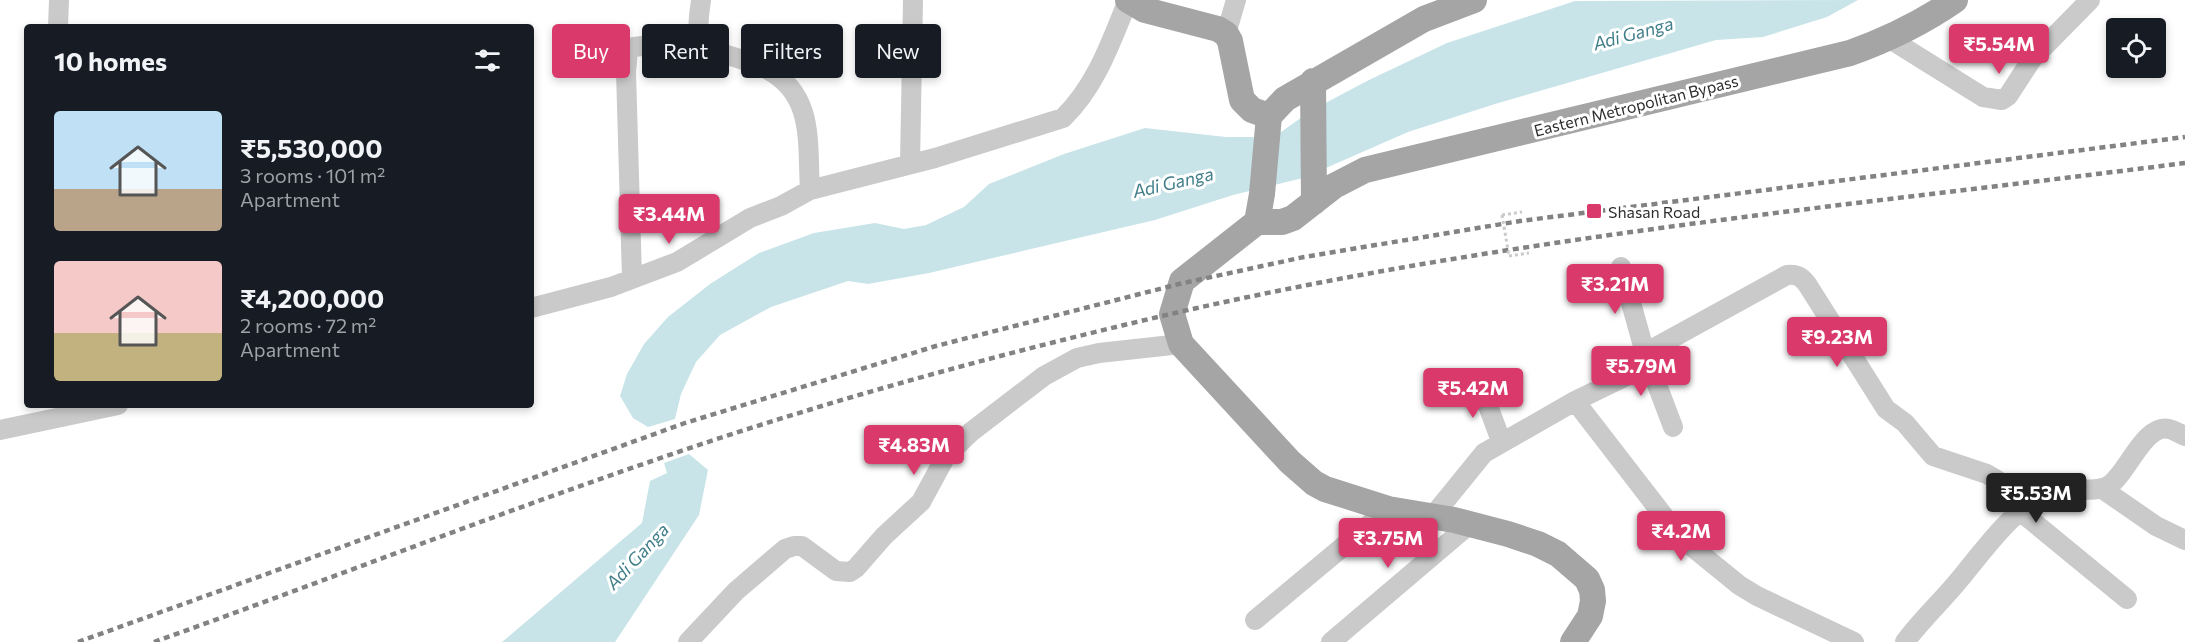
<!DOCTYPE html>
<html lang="en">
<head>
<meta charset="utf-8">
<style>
  body { margin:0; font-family:Commissioner,sans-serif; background:#20242c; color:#f1f3f6; height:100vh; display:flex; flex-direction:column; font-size:22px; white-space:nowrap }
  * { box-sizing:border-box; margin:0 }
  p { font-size:20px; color:#9ea1a6 }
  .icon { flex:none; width:33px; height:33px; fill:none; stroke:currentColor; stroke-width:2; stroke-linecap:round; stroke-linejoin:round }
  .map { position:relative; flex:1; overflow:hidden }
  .panel { position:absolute; left:24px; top:24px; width:510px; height:384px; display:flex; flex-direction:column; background:#171b24; border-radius:6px; box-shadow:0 3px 9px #0003 }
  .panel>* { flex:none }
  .guide { position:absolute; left:552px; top:24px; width:570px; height:54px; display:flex; gap:12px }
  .tools { position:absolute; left:2106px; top:18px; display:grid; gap:12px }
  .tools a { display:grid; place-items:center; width:60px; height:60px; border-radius:6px; background:#171b24; box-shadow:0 3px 9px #0003; font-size:30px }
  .price { position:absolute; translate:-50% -51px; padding:0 14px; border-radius:6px; background:#da396b; color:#fff; font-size:20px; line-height:39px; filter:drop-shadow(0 2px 3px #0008) }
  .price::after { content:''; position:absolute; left:50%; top:36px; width:18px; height:14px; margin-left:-9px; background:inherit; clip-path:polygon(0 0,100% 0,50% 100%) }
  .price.on { background:#222; color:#fff }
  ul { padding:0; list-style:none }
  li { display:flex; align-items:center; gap:18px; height:150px; padding:0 30px }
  li span { display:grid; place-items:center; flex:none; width:168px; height:120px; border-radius:6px; color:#555 }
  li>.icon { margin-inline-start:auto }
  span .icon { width:72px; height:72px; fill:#fffc; stroke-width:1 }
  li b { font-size:26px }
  h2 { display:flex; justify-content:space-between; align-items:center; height:72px; padding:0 30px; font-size:26px }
  .pill { padding:0 21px; border-radius:6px; background:#171b24; box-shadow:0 3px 9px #0003; font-size:21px; line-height:54px }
  .pill.on { background:#da396b; color:#fff }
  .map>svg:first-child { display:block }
</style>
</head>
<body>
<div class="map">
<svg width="2185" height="642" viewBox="0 0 2185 642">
  <rect width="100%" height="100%" fill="#fff"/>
  <path fill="#c8e4e8" d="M1858,0L1827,17L1763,37L1716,40L1495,104L1408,132L1303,178L1233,195L1155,220L929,273L868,284L848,281L771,307L720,335L696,362L681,394L675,419L648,427L633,418L620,396L627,374L644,344L668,317L710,284L759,253L814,233L875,223L904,229L926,225L964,207L989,184L1064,154L1145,128L1226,137H1274L1312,110L1369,80L1447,43L1575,1Z
    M689,454L708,470L699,515L615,642H502L642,523L650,481L667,473L664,463Z"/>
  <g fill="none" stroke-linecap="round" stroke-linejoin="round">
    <path stroke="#cacaca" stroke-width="3" stroke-dasharray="3 3" stroke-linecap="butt" d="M1502,215L1522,212
      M1509,256L1529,253"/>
    <path stroke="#cacaca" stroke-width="20" d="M701,0C699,19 693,38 711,50C729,56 751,61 768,70C815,95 807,144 810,190
      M58,27L59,0
      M1226,34L1236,0
      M1890,39L1983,97L2002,100L2008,96L2032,59L2090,0
      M910,164L913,0
      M1621,267L1645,353L1673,427
      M632,278L626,72L628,51L634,47L700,39
      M531,308L611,287L677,262L750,218L781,206L810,190L935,158L1063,118C1096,86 1111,42 1128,0
      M1645,353L1787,275C1796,274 1801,276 1807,284L1886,409L1905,423L1933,456L1987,474L1997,480L2027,507
      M1480,384L1501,441
      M1575,401L1680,537L1739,585L1757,596L1854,642
      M0,430L118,405
      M2101,488L2156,526L2185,540
      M2021,512L2127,599
      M1432,517L1484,453L1575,401L1649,365
      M1255,620L1388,509
      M688,642L736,591L785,549L794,546H802L836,571L850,572L856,568L884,536L921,502L946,456L971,432L1044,376L1077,358L1099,353L1181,344
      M1331,642L1470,524
      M1905,642C1921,620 1942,601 1959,580C1983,551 2008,516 2041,495C2061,483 2092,495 2108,486C2127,475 2144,423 2169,429C2174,430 2180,434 2185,436"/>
    <path stroke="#a5a5a5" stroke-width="26" d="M1128,0L1145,10L1218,29L1226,34L1230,41L1242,100L1252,110L1269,116
      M1474,0L1424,19L1285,99L1269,116L1262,194L1257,222L1182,281L1172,314L1181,344L1290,462L1314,483L1325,489L1388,509L1454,520L1508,534L1538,544L1558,554L1587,579L1592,590L1593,601L1590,616L1573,642
      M1313,81L1314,202
      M1257,222H1282L1293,218L1334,186L1365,170L1850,53C1889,39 1922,23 1955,0"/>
    <path stroke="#828282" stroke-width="4.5" stroke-dasharray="6 4.5" stroke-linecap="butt" d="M78,642L685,423L936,346L1179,284L1304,257L1520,221L2185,137
      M154,642C319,583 483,519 649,462C821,402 998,354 1175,313C1507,237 1848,206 2185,163"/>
    <path stroke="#cacaca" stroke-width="3" stroke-dasharray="3 3" stroke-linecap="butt" d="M1502,215L1509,256"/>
  </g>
  <rect fill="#da396b" stroke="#fff" stroke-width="2" x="1586" y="203" width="16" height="16" rx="3"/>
  <g text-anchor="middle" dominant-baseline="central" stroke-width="6" stroke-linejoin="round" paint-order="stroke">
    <g font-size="16" fill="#2d2d2d" stroke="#fff">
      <text transform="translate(1636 105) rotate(-14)">Eastern Metropolitan Bypass</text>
    </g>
    <g font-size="16" fill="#2d2d2d" stroke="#fff" text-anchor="start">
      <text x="1608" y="211">Shasan Road</text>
    </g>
    <g font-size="18" font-style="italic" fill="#407e89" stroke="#fff">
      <text transform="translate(1633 33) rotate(-15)">Adi Ganga</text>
      <text transform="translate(1173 182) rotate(-13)">Adi Ganga</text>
      <text transform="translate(637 556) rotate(-47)">Adi Ganga</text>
    </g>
  </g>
</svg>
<div class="tools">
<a><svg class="icon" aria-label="locate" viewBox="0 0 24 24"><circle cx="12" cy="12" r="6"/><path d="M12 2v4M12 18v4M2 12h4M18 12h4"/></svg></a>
</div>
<b class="price" style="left:1999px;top:75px">₹5.54M</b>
<b class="price" style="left:669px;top:245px">₹3.44M</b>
<b class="price" style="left:1615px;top:315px">₹3.21M</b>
<b class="price" style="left:1837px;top:368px">₹9.23M</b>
<b class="price" style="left:1641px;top:397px">₹5.79M</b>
<b class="price" style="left:1473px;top:419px">₹5.42M</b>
<b class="price" style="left:914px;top:476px">₹4.83M</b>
<b class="price on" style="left:2036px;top:524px">₹5.53M</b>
<b class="price" style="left:1681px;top:562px">₹4.2M</b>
<b class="price" style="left:1388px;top:569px">₹3.75M</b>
<div class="guide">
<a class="pill on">Buy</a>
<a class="pill">Rent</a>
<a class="pill">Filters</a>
<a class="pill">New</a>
</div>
<section class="panel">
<h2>10 homes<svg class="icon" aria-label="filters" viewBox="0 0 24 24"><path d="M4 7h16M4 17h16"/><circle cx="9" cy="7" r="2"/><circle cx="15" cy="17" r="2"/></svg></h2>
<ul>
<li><span style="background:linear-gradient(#bfe0f5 65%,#b9a48a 0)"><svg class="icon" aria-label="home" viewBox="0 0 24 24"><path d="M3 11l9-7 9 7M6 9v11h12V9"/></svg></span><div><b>₹5,530,000</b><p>3 rooms · 101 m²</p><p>Apartment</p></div></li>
<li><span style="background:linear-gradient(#f6c9c9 60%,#c2b280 0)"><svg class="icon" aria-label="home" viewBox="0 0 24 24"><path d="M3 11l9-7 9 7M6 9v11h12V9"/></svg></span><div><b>₹4,200,000</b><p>2 rooms · 72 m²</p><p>Apartment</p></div></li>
</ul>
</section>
</div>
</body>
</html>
